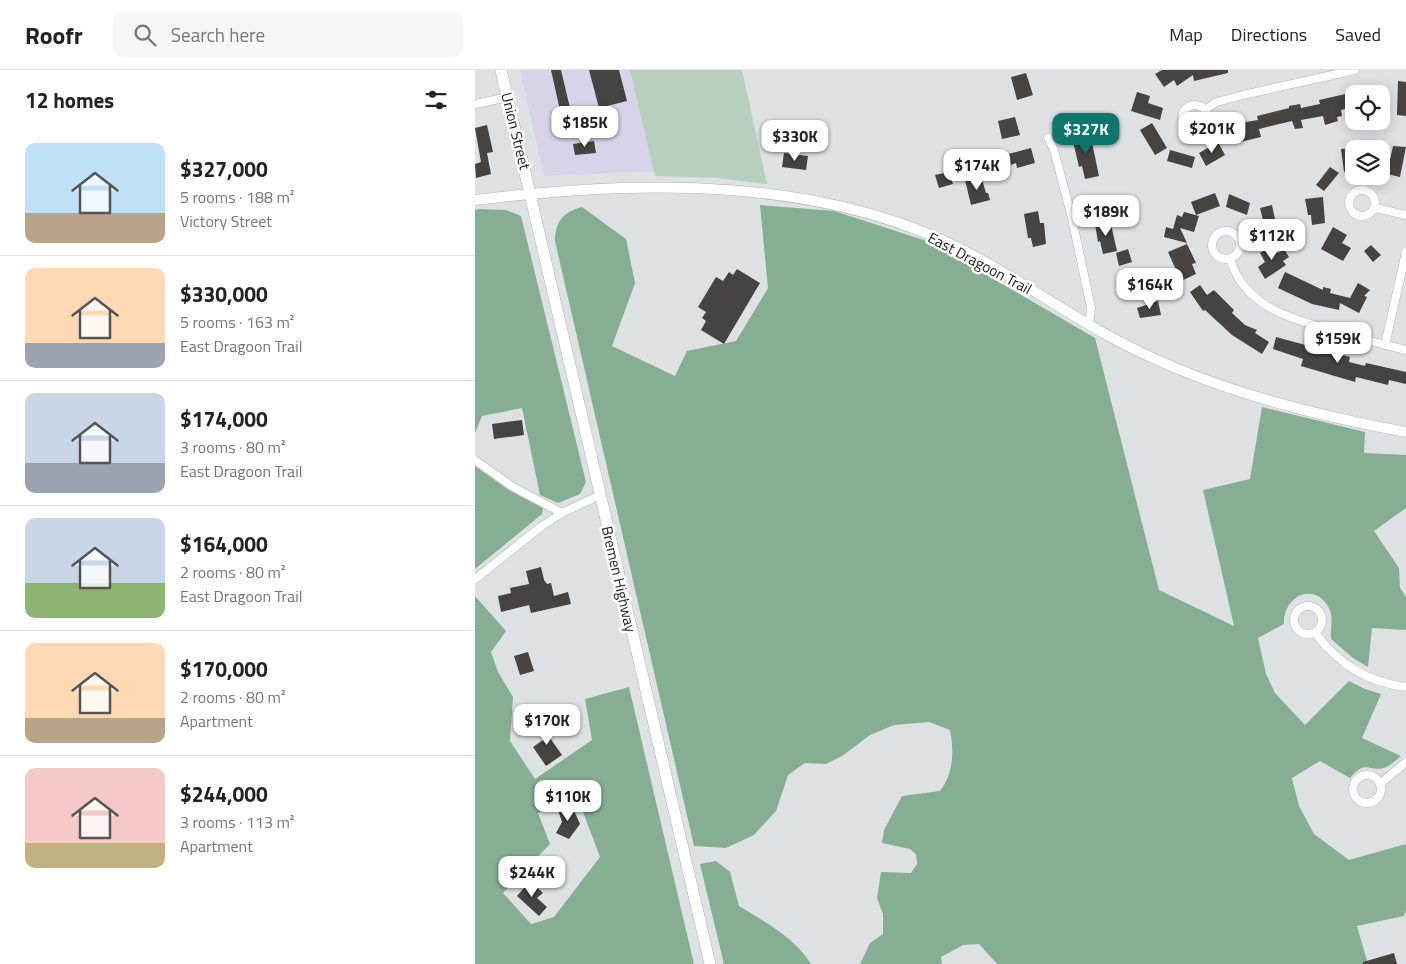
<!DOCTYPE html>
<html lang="en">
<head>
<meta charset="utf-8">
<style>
  body { margin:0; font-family:"Titillium Web",sans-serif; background:#f6f6f6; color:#222; height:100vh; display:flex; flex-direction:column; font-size:19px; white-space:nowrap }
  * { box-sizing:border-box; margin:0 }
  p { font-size:16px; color:#767676 }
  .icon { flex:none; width:28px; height:28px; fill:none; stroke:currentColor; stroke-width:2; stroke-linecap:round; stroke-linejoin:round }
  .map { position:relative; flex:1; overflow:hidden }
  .sheet { display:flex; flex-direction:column; background:#fff; width:475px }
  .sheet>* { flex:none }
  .fabs { position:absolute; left:870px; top:15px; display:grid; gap:10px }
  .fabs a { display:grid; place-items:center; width:45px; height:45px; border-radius:10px; background:#fff; box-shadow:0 2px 12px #0003; font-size:25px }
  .price { position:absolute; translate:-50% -42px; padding:0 11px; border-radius:10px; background:#fff; color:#222; font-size:16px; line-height:32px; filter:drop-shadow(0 1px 2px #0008) }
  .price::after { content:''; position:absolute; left:50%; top:30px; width:15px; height:11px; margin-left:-8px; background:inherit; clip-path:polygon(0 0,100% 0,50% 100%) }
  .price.active { background:#0f766e; color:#fff }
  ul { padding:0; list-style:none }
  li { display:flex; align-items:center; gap:15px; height:125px; padding:0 25px }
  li+li { border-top:1px solid #e0e0e0 }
  li span { display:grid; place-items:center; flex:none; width:140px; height:100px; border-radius:10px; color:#555 }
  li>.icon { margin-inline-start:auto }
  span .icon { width:60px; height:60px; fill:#fffc; stroke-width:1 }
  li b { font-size:21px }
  h2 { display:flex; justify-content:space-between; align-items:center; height:60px; padding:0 25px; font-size:21px }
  header { display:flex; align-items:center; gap:30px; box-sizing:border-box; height:70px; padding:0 25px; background:#fff; border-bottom:1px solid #e0e0e0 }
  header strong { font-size:24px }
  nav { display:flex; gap:28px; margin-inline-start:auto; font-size:18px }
  .search { width:350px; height:45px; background:#f6f6f6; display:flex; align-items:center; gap:12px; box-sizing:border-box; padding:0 18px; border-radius:10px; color:#767676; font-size:19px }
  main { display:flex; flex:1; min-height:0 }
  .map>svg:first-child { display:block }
</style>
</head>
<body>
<header>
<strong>Roofr</strong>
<div class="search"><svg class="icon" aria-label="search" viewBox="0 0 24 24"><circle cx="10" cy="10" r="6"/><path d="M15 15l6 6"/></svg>Search here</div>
<nav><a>Map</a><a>Directions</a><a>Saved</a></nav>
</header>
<main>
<section class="sheet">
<h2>12 homes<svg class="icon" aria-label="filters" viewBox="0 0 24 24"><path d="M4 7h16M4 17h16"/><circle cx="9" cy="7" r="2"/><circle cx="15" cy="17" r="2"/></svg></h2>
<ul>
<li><span style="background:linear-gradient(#bfe0f5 70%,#b9a48a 0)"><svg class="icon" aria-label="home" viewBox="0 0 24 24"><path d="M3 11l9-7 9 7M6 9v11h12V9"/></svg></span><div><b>$327,000</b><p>5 rooms · 188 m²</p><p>Victory Street</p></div></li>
<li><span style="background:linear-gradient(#ffd9b3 75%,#9aa5b1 0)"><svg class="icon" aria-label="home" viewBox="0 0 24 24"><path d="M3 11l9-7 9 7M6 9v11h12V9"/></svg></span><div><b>$330,000</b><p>5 rooms · 163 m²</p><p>East Dragoon Trail</p></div></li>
<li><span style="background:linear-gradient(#c9d6e8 70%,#9aa5b1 0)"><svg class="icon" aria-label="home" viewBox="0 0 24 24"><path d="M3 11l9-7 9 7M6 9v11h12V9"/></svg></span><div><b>$174,000</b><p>3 rooms · 80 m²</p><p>East Dragoon Trail</p></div></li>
<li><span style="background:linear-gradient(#c9d6e8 65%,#8fb573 0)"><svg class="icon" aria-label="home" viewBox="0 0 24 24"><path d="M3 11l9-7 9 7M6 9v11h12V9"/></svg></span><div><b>$164,000</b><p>2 rooms · 80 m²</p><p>East Dragoon Trail</p></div></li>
<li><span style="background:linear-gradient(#ffd9b3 75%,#b9a48a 0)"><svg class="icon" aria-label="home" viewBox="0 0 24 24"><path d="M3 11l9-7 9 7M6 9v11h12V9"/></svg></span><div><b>$170,000</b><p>2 rooms · 80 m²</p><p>Apartment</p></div></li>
<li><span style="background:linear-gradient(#f6c9c9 75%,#c2b280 0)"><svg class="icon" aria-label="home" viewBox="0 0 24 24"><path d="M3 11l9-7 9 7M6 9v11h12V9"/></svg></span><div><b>$244,000</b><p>3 rooms · 113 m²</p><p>Apartment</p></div></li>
</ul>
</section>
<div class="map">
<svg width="931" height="894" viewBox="0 0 931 894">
  <rect width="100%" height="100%" fill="#dee1e4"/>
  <path fill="#d8d3e9" d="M45,0H155L179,101L69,106Z"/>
  <path fill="#b7d0be" d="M155,0H267L292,114L242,108L180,106Z"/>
  <path fill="#86ae93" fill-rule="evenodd" d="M285,135L359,141L455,172L620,268L684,520L759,556L728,420L775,409L787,337L890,362L889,383L931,385V438L899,461L924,498L925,518L931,527V560L897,558L893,597L878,588L856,569C855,558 859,548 854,538C839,511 808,526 809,554L783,568L791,604L800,623L830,655L874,611L890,619L906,624L887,668L926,686C921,690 915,696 909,698C892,702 892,689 875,708L845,691L817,708L824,736L839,764L874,790L931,774V840L929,846L882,856L893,894H522L504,874L488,875L466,887L467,894H385L395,873L408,864V844L402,828L406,802L436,803L442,794L441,784L435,779L407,773L409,760L427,726L465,721C479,702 479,682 475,660L454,652L419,655L395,665L367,686L351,694L330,693L313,705L301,741L279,765L251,778L219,776L80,171C80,152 88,142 107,137L151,169L160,213L137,276L200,306L212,281L261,271L293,218Z
    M4,139L31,140L46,146L111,412L105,424L83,433L65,425L47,338L7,346L0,363V140Z
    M0,396L32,419L68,438L67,444L0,499Z
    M0,526L31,561L16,582L23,602L38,627L35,671L60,709L117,670L110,629L154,617L219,894H0ZM102,726L125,787L79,847L56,854L28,823L75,774L63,743Z
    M241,791L255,802L264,836C290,852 320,868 336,894H249L225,794Z"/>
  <path fill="#464341" d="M76,0H86L99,55L89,58Z
    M114,0H144L152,31L124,38Z
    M687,0H753V3L719,11L718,5L702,16L699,10L689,17L680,4Z
    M551,3L558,25L542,30L536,7Z
    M923,11L931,12V46L922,45Z
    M662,22L675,26L673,33L688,38L685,50L656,41Z
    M879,22V37L866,40L867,46L862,47L863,51L850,55L848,46L826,50L828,58L820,59L817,51L784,59L786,67L757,74L753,55L783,50L782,46L814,38V36L825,34L826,38L845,34L844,30Z
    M540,47L545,65L527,69L523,51Z
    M677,53L692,78L680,85L665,60Z
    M12,55L18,82L12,83L16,104L1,108L0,94L6,92L0,58Z
    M615,63L624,106L610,109L607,96L604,97L597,67Z
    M119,71L121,83L100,85L98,74Z
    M743,72L750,85L731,96L724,83Z
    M918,76L931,77L925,107L912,104Z
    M556,78L560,93L542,98L541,93L536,95L533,84Z
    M879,78V101L869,102L866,79Z
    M695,80L720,87L717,98L692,91Z
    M309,83L333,86L331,100L307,97Z
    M855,97L864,103L849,121L841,115Z
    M474,102L478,114L464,118L460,105Z
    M506,106L511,123H513L515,130L496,135L490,110Z
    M740,123L745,136L721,145L716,132Z
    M754,124L775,133L772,145L751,137Z
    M848,127L850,153L837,155L836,145H833L830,129Z
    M797,135L803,164L792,167L785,138Z
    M563,141L565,153H569L571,174L558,177L556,168H553L549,144Z
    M709,142L724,146L719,162L705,158L712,173L689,167L691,157L698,159L702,145L707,147Z
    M635,150L642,181L628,184L625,171L623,172L620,154Z
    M858,157L872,165L867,173L876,178L868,191L846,179Z
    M712,174L721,193L717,194L721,204L706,211L693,182Z
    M797,175L803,183L809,179L814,187L808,191L811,195L790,209L783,197L790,192L785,183Z
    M896,175L906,185L898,192L889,181Z
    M653,179L657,192L644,196L641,183Z
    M262,199L285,213L249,274L226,260L231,251L227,248L231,242L223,237L241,207L248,211L254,202L258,205Z
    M810,202L848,220V217L856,219L855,223L875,228L883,213L895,220L889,226L892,227L884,243L865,233L864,240L837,234L803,218Z
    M725,215L732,225L739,220L759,240L757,243L770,255L782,260L780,263L794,272L787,284L757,265L730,240L728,241L715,222Z
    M683,231L686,245L665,248L662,238Z
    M801,267L875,287L874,292L890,296L891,293L931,302V314L914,310L913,315L881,307L880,312L826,296L828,289L798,279Z
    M47,350L49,365L19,369L17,354Z
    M66,497L69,510L72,514L76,513L79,526L93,522L96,534L56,543L54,535L26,542L23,526L36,523L35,518L54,514L51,501Z
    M53,582L59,601L45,605L39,586Z
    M64,651L68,657L76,655L79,665L75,668L87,685L71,696L58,677L68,670Z
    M97,736L105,754L94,769L81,763L87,752L83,740Z
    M55,811L68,823L62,828L72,837L64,846L42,826Z
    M919,883L922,894H888V892Z"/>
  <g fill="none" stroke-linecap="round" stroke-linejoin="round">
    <g stroke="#b0b3b5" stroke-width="9">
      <path id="minor" d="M0,34L33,27
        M707 48a13 13 0 1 1 26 0a13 13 0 1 1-26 0Z
        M731,39L742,32L768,25L880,0
        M573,68L579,80L597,148L616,238L614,254
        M874 133a13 13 0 1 1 26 0a13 13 0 1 1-26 0Z
        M901,138L931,145
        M737 175a14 14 0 1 1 28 0a14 14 0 1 1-28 0Z
        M755,189C769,235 811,247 853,259C879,267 905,274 931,280
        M910,275L931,182
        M0,390L38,417L87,443
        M0,509L67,456L87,443L125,425
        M819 550a14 14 0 1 1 28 0a14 14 0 1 1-28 0Z
        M840,563C864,594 891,612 931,617
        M878 719a14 14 0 1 1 28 0a14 14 0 1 1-28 0Z
        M905,714L931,692"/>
    </g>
    <g stroke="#b0b3b5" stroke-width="11">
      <path id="tertiary" d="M0,130C143,112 301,107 438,158C508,184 568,229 632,265C724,316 828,343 931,362"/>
    </g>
    <g stroke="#b0b3b5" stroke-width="12">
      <path id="secondary" d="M26,0L235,894"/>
    </g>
    <use href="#minor" stroke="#fff" stroke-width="8"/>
    <use href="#tertiary" stroke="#fff" stroke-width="10"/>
    <use href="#secondary" stroke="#fff" stroke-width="11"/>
  </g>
  <g text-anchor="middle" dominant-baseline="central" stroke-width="5" stroke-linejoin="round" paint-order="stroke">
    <g font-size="15" fill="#212223" stroke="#fff">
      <text transform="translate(41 61) rotate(76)">Union Street</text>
      <text transform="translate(505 193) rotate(28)">East Dragoon Trail</text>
      <text transform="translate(144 509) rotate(77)">Bremen Highway</text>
    </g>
  </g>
</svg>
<div class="fabs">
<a><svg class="icon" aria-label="locate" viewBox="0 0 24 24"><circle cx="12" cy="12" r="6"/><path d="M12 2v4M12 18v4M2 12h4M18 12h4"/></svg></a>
<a><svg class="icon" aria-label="layers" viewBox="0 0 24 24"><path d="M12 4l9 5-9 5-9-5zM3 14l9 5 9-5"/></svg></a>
</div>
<b class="price" style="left:110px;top:78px">$185K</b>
<b class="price" style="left:737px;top:84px">$201K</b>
<b class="price active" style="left:611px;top:85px">$327K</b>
<b class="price" style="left:320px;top:92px">$330K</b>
<b class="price" style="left:502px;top:121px">$174K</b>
<b class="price" style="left:631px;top:167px">$189K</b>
<b class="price" style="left:797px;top:191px">$112K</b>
<b class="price" style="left:675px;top:240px">$164K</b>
<b class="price" style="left:863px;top:294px">$159K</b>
<b class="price" style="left:72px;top:676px">$170K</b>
<b class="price" style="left:93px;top:752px">$110K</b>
<b class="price" style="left:57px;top:828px">$244K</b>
</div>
</main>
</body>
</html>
